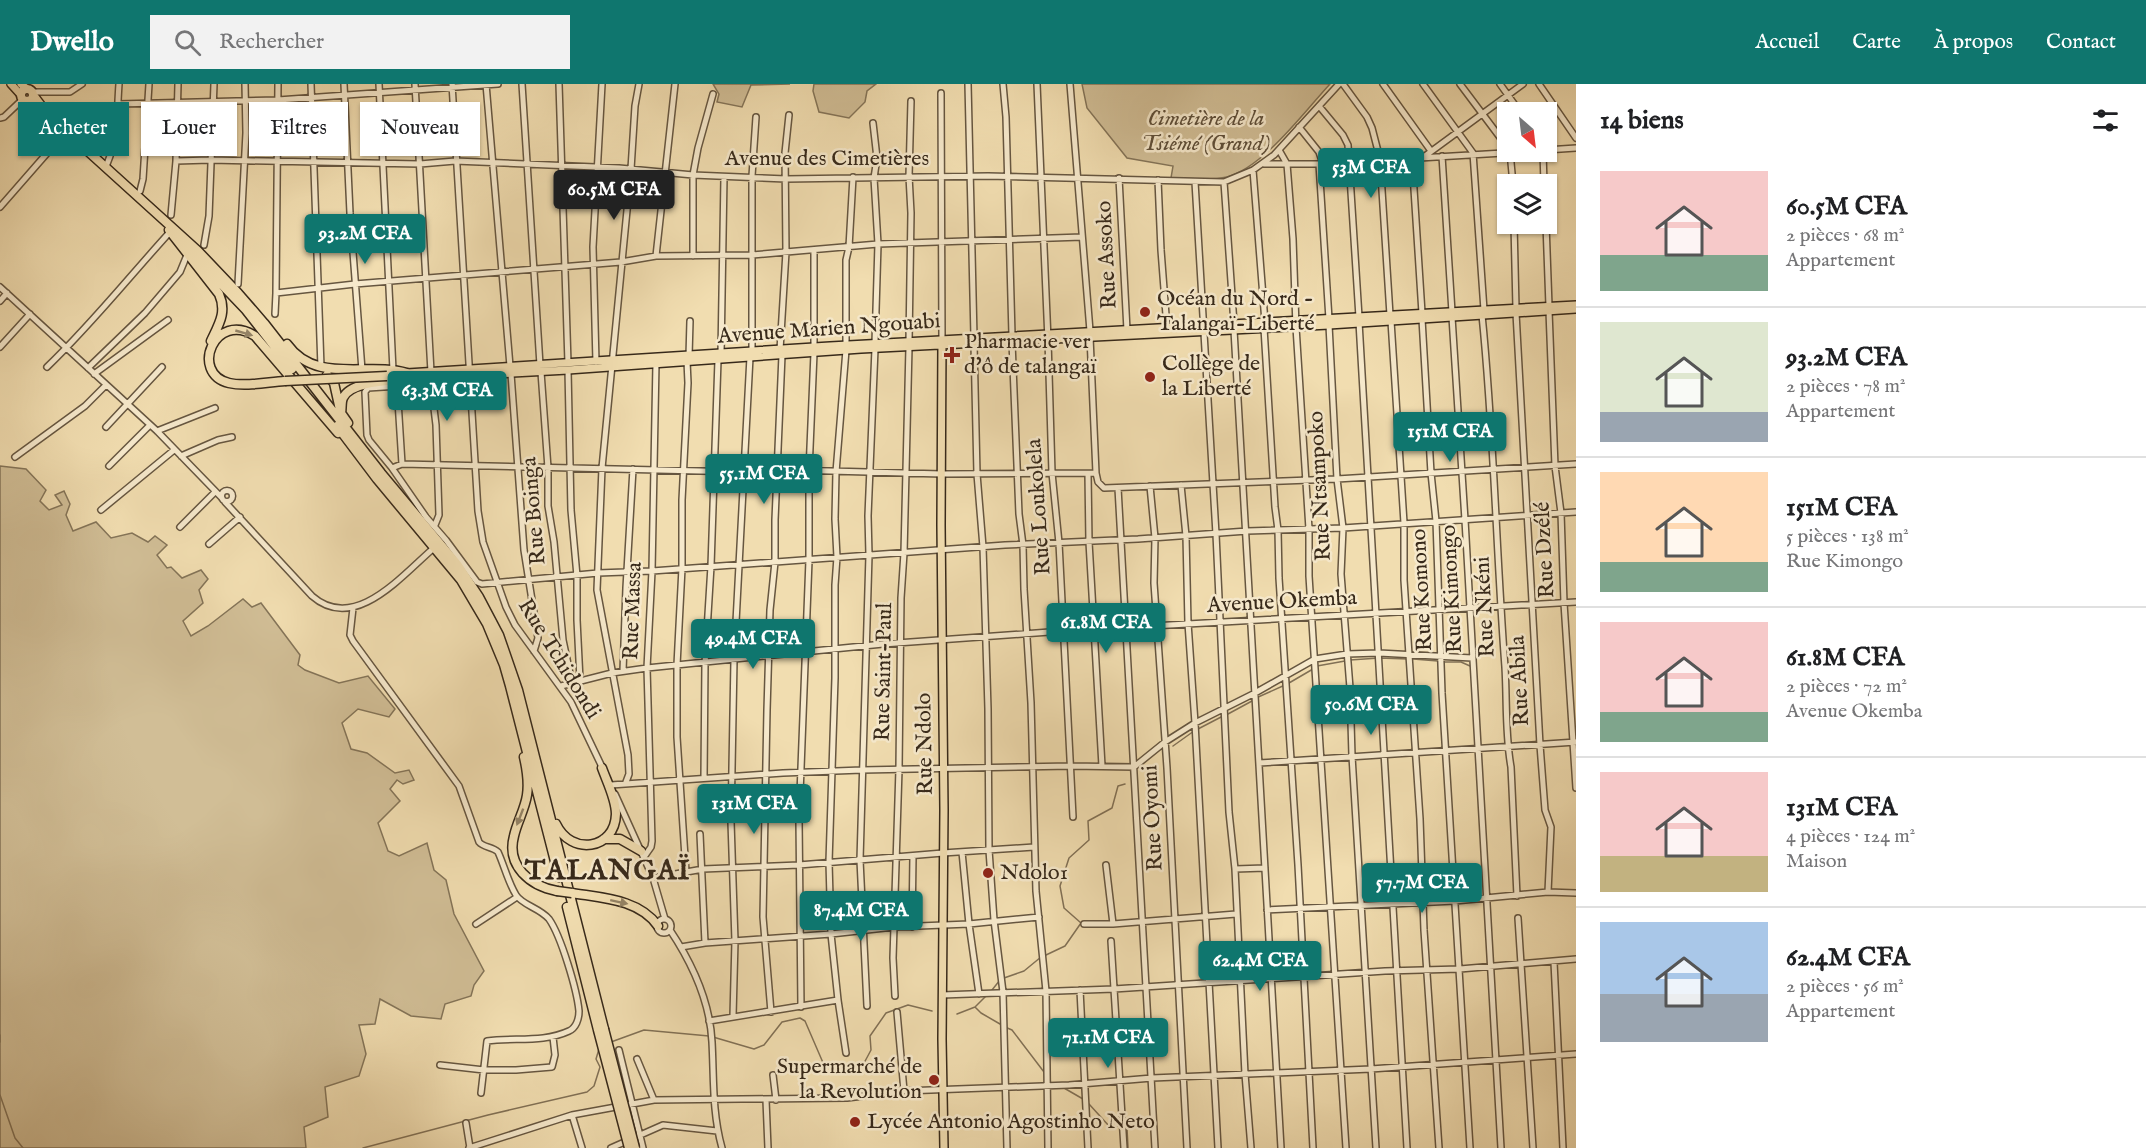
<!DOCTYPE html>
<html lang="fr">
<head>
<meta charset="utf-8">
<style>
  body { margin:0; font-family:"IM FELL English",serif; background:#f2f2f2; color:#202124; height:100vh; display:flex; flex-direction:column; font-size:22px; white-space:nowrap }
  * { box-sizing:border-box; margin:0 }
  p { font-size:20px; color:#757577 }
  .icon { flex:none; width:33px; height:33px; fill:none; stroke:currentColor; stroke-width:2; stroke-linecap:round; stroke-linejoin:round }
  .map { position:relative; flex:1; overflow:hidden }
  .details { display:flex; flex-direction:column; background:#fff; width:570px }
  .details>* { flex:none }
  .hud { position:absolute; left:18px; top:18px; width:570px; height:54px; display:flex; gap:12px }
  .needle { width:39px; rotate:152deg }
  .fabs { position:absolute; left:1497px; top:18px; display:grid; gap:12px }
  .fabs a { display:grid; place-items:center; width:60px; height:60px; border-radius:0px; background:#fff; box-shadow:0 2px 4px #0004; font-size:30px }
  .price { position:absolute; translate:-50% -51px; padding:0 14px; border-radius:6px; background:#0f766e; color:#fff; font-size:20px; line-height:39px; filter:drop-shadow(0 2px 3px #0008) }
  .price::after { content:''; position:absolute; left:50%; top:36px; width:18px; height:14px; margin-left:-9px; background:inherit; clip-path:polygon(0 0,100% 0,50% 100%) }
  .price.selected { background:#222; color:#fff }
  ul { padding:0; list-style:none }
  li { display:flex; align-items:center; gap:18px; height:150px; padding:0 24px }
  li+li { border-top:2px solid #e0e0e0 }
  li span { display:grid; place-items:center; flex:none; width:168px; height:120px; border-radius:0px; color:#555 }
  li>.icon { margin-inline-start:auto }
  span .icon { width:72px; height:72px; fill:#fffc; stroke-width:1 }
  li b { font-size:26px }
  h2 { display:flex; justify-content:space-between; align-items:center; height:72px; padding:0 24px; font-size:26px }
  .tag { padding:0 21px; border-radius:0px; background:#fff; box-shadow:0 2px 4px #0004; font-size:21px; line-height:54px }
  .tag.selected { background:#0f766e; color:#fff }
  header { display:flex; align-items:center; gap:36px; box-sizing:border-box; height:84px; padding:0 30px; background:#0f766e; color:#fff }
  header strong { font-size:28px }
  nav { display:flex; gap:33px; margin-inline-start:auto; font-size:21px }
  .search { width:420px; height:54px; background:#f2f2f2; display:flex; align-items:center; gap:15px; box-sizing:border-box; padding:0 21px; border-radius:0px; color:#757577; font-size:22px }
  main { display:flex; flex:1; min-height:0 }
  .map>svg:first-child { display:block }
</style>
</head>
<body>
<header>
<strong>Dwello</strong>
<div class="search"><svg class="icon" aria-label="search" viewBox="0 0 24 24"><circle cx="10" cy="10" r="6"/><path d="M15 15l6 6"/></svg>Rechercher</div>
<nav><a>Accueil</a><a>Carte</a><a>À propos</a><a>Contact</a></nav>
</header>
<main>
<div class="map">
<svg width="1576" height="1064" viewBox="0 0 1576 1064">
  <rect width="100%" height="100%" fill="#f1ddb0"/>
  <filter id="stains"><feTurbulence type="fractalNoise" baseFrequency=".00333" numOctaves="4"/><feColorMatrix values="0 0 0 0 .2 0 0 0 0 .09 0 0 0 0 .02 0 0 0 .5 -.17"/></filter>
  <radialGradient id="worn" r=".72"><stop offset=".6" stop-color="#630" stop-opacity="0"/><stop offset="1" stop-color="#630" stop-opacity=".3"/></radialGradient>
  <path fill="#d1be96" stroke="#847458" stroke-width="1.5" d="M713,0H790L751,1L742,23L717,18L719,10Z
    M814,0H876L867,7L865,18L849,34L819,28L813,7Z
    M1082,0H1330C1304,28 1264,83 1227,93C1210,97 1188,94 1171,94L1173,82L1127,74L1087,24Z
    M0,382L26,385L46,406L40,417L49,426L62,421L55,411L64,407L70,420L66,431L73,447L96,438L111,454L132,449L148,458L155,452L167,461L157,471L167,484L171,483L182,494L201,486L208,495L199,506L203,519L183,537L191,552L208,542L243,515L252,523L261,519L300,571L298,581L305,586L339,599L368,592L395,625L389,633L358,625L342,639L351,665L367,669L395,689L409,686L414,696L403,700L397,696L390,705L400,717L378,739L388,767L399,772L427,759L434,786L446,796L454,830L484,887L474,901L471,912L445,920L441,935L411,932L380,915L375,940L359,941L366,970L359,992L325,1003L328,1033L304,1043L306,1064H0Z"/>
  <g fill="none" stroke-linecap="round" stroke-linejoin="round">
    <path stroke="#817055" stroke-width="1.5" d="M1413,575L1438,577
      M1350,576L1379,574L1408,575
      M1442,578H1461L1470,582
      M1317,582L1345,577
      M1289,599L1313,585
      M1256,614L1285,601
      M1228,630L1252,617
      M1198,645L1223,632
      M1173,662L1194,647
      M1046,871L1065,862L1081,839L1064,824L1060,802L1069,774L1089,756L1088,737L1112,724L1118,702L1125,700
      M1004,894L1024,887L1041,873
      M992,906L1000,896
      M975,923L981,929L1000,940
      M957,930L975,923L986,912
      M1005,943L1012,946L1044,988
      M0,951V958
      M713,953L754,965L764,961L782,938L800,934L805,937L824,981L849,989L863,981L871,966L870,952L886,929L908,921L932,927
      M611,958L644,946L709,952
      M1064,1004L1083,1015
      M0,1011L15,1054L23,1064
      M1089,1020L1109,1042H1119
      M1124,1042L1127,1044L1128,1064
      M363,1064L488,1031L587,1008L594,1002L600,983L596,975L599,965"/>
    <g stroke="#665640" stroke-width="8">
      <path id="minor" d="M311,0L321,283
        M344,0L350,129L362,286
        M379,0L393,286
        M415,0L431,288
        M452,0L478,427L483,458L506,523L515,541L571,618L603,685
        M486,0L510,282
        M522,0L540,281
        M559,0L568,279
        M968,0L974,253
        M1003,0L1006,33L1012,251
        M1037,0L1048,256L1052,389L1059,459L1073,733
        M1070,0L1090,247
        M1343,0L1367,33L1372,44L1380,75L1390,231
        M1383,0L1431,67
        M1423,0L1473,69L1484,226
        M1460,0L1508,64
        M1500,0L1520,28
        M1539,0L1576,54
        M33,8H70L82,0
        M941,9L942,255
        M118,20L278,16L498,0
        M1319,22L1343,51L1348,61L1359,233
        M0,34L4,33L23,15
        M873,39L877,74L874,94L878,160L875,259
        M1299,43L1319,68L1323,80
        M1279,66L1287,80L1293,155L1296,243L1309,445V492L1346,1064
        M1546,66L1576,64
        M1510,68L1513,100
        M1543,68L1544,100
        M1425,72L1523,0
        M1442,72L1452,228
        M1412,74L1422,229
        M176,77L210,76L420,80L455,77L619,84L693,91L786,95L988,92L1224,98L1253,86L1274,71L1339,0
        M107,80C118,54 117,27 119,0
        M1264,80H1319L1520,68
        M1319,80L1329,235
        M1253,86L1265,238
        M1119,94L1127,246
        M1158,96L1161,166L1167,244
        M1195,98L1216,450L1229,728L1235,785L1245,990L1251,1064
        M1224,98L1234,240
        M140,107L143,95L149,0
        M0,123L49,67L41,45L42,31
        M171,131L176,77L178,0
        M1514,140L1516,224
        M1546,140L1549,222
        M204,161L209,132L214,0
        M814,166V263
        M656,172L675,0
        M693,172V91L698,64L713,10
        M238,200L246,49L245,0
        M0,203L157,347L222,414
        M276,209L278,0
        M0,217L7,209
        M1549,227L1555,382L1561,429L1564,519L1576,704
        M1516,229L1540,661L1545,726L1551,743L1548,808
        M275,230L276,209L355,200L621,178L656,172L752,171L878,160L1082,153
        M1482,231C1494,348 1496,466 1505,583C1507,616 1505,650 1511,683L1517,812
        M1452,233L1465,436L1501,1064
        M1422,235L1431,389L1436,437L1442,609L1470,1064
        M1391,237L1404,439V496L1420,735L1424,846L1439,1064
        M1359,238L1407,1064
        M1329,241L1337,395L1343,444L1341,490L1350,604L1352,672L1376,1064
        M1264,244L1275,423L1278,446L1279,494L1298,781L1313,1064
        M1234,246L1281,1064
        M1090,253L1096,389L1098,398L1104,404L1337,395L1576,380
        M909,258L911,129L909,92L911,17
        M1012,258L1019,430L1023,461L1024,505L1031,619L1036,807L1046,907L1048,1064
        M974,260L977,390L983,463L988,625L989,766L994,836L1003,908L1007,1064
        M846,261V176L849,163L853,93
        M0,263L30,230
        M780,266L786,168L785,69L789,31
        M846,266L836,388L835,435L837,473L835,501V594L829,778L831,850L838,916L846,969
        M752,267V92L756,33
        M721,270L724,93
        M689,272L690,237
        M596,278L593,163L602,0
        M47,283C91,241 129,193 170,148
        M88,284L145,229L180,188L187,171
        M568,286L571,426L577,492V536L580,596
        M541,288L548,384V422L554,458L563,556L572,599
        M94,290L168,236
        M511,290L524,466L538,554L534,567
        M397,301L402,380
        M106,343L162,283
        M157,347L215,324
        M181,372L218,356L232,353
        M15,373L85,322L106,301
        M109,382L149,342
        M392,384L402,380L743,388L793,386L942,390L1096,389
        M1088,390L1089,458L1102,682
        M1181,401L1186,452L1188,539L1195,639L1218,1064
        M1150,402L1155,454L1154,499L1167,684L1187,1064
        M1118,404L1155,1064
        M221.5 412a5.5 5.5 0 1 1 11 0a5.5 5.5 0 1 1-11 0Z
        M225,418L312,512C355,550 403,490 435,463
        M101,426L174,366
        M435,441L439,431L436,341L431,300L368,304L365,308L367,351L369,356L392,384L426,433L446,456L477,498L482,500L598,489L652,487L1005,461L1138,455L1247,447L1343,444L1576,428
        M180,443L215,408
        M209,460L240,433
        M353,524L350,551L353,557L459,702L479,758C484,764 492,762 498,768C504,781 508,798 516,811C522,821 540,824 549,835C561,852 577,906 579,927C579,935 576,944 569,947C543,959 514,953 487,957L481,1009
        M623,587L626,504L633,385
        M561,602L612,589L647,584L883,560L1063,547L1576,518
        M1259,679L1576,658
        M704,694L705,579L711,482L718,276
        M626,698L629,690L628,671L597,506L602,384L631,85L635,22L639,0
        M611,701L783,689L862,686L1071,682L1134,683L1165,658L1195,639L1255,609L1315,575L1347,570L1379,569L1472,574
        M615,710L653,794L665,835
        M700,750L705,859
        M962,768L969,840L979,910
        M644,773L651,763L652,757L647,584L652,487L656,279
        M1106,781L1113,840
        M1235,785L1265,784
        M686,788L677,653V581L682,484V416L688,299L687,277
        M653,794L703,785L799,781L943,769L1034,763
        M1267,826L1455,817L1548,808L1576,809
        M1518,834L1533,1064
        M657 842a7 7 0 1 1 14 0a7 7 0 1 1-14 0Z
        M476,840L517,813
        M1084,840H1113L1236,830
        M912,843L913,772
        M670,846C692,879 710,918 712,958C714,994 712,1028 722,1064
        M1111,857L1124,1064
        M681,863L705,859L831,850L894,843L969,840L1039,833
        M1554,878L1563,1064
        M1080,906L1088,1064
        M942,911L1114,905L1385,887L1460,885L1576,875
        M895,912L893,874L899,685L901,514L904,469L909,263
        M867,922L860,776L869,471L868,432L875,265
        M801,923L799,736L809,476V387L814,269
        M771,928L763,833L767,626L770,526L775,478V436L782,271
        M897,928L904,1007
        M733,932L735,857L731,738L734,576L750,273
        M709,937L838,916
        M619,966L643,1064
        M637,975L654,1016
        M440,981L484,986H516L552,983L555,971L553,953
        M773,991L776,1016
        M766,1016L768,1064
        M572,1031L582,1064
        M466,1039L470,1064
        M469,1064L572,1031L654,1016L847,1014L904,1007L1069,1001L1152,994L1371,985L1576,970
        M611,1064L663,1041L717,1047"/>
    </g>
    <g stroke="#37291a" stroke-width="10">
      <path id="major" d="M11,0L21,11
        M21,0L27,5
        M942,258L941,441L944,726L942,955L944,1064
        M407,289L830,262L1576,221
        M407,295L568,286L861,265L1329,241L1576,225"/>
    </g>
    <g stroke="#37291a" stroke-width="11">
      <path id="highway" d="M21 11a6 6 0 1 1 12 0a6 6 0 1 1-12 0Z
        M33,11L49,32L198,167L238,209L264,239L381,389L457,480L479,513L499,551L518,606L604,945
        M27,17L46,36
        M169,146L219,210C227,228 219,240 211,257
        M182,159L246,226L292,285
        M287,260C316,301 367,277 407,289
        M327,291L334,299L340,326
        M285,297C268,298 246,303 229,299C189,289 215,226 255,252L338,349
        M348,339L341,329C342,324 341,318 343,314C350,297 391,297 407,295
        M337,342L377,395L461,496L487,540L504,581L510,602L559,793
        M524,673C527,686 529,698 527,711C525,725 517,738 514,752C506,782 530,802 557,807
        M556,740C571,772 615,766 616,730C616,715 607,698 602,684
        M604,755H620L641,767
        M572,809C602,814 639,815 658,842
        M567,823L598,946"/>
    </g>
    <use href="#minor" stroke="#f6e9cc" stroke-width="5"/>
    <use href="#major" stroke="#f1ddb0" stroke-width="7"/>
    <use href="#highway" stroke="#f1ddb0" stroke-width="8"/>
    <g stroke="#37291a" stroke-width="11" stroke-linecap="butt">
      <path id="highway-bridge" d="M285,297L387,292
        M557,807L572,809
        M604,945L635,1064
        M598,946L629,1064"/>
    </g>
    <use href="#highway-bridge" stroke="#f1ddb0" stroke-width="8"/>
  </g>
  <defs><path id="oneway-solid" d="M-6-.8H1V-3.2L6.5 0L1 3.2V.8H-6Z" transform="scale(1.5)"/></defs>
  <g fill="#948365">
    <use href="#oneway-solid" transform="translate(244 249) rotate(16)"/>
    <use href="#oneway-solid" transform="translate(520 733) rotate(111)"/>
    <use href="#oneway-solid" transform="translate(619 818) rotate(12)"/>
  </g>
  <g fill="#8f2418" stroke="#f6e9cc" stroke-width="2">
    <circle cx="1145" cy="228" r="6"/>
    <path d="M949 262h6v6h6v6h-6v6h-6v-6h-6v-6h6z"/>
    <circle cx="1150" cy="293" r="6"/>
    <circle cx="988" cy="789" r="6"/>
    <circle cx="934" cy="996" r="6"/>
    <circle cx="855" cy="1038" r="6"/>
  </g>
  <g text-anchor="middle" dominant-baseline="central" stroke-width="5" stroke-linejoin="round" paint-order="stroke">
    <g font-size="22" font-style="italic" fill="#5e4e39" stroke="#f6e9cc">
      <text x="1206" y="35">Cimetière de la<tspan x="1206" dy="25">Tsiémé (Grand)</tspan></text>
    </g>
    <g font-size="22" fill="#37291a" stroke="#f6e9cc">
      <text x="827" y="75">Avenue des Cimetières</text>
      <text transform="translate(1107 171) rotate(-93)">Rue Assoko</text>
      <text transform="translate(829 245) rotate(-4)">Avenue Marien Ngouabi</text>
      <text transform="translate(1320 402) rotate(-93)">Rue Ntsampoko</text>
      <text transform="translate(1039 423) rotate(-94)">Rue Loukolela</text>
      <text transform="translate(534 427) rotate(-95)">Rue Boinga</text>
      <text transform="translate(1545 466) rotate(-93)">Rue Dzélé</text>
      <text transform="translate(1452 505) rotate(-93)">Rue Kimongo</text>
      <text transform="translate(1422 506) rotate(-93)">Rue Komono</text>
      <text transform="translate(1282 518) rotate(-3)">Avenue Okemba</text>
      <text transform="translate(1485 523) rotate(-93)">Rue Nkéni</text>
      <text transform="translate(633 527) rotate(-88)">Rue Massa</text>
      <text transform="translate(559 575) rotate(58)">Rue Tchidondi</text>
      <text transform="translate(884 588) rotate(-89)">Rue Saint-Paul</text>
      <text transform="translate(1520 597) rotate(-93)">Rue Abila</text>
      <text transform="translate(925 660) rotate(-91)">Rue Ndolo</text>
      <text transform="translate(1153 734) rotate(-93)">Rue Oyomi</text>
    </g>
    <g font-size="22" fill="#37291a" stroke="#f6e9cc" text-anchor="start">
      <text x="1157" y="215">Océan du Nord -<tspan x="1157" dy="25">Talangaï-Liberté</tspan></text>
      <text x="964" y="258">Pharmacie ver<tspan x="964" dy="25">d'ô de talangaï</tspan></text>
      <text x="1162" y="280">Collège de<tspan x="1162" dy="25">la Liberté</tspan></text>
      <text x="1000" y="789">Ndolo1</text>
      <text x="922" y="983" text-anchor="end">Supermarché de<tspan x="922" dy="25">la Revolution</tspan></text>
      <text x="867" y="1038">Lycée Antonio Agostinho Neto</text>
    </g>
    <g font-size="28" font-weight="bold" letter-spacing="1.5" fill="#37291a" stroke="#f6e9cc">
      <text x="608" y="787">TALANGAÏ</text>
    </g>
  </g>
  <rect width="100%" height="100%" filter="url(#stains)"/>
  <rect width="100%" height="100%" fill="url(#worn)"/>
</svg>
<div class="fabs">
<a><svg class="needle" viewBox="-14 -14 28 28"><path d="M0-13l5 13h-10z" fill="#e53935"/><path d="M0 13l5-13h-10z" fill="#757577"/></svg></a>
<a><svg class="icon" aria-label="layers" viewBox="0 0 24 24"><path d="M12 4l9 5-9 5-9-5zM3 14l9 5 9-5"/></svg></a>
</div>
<b class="price" style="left:1371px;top:115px">53M CFA</b>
<b class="price selected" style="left:614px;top:137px">60.5M CFA</b>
<b class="price" style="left:365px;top:181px">93.2M CFA</b>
<b class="price" style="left:447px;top:338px">63.3M CFA</b>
<b class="price" style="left:1450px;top:379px">151M CFA</b>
<b class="price" style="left:764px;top:421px">55.1M CFA</b>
<b class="price" style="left:1106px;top:570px">61.8M CFA</b>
<b class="price" style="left:753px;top:586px">49.4M CFA</b>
<b class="price" style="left:1371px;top:652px">50.6M CFA</b>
<b class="price" style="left:754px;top:751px">131M CFA</b>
<b class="price" style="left:1422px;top:830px">57.7M CFA</b>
<b class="price" style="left:861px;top:858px">87.4M CFA</b>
<b class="price" style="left:1260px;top:908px">62.4M CFA</b>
<b class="price" style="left:1108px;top:985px">71.1M CFA</b>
<div class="hud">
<a class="tag selected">Acheter</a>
<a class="tag">Louer</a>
<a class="tag">Filtres</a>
<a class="tag">Nouveau</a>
</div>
</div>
<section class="details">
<h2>14 biens<svg class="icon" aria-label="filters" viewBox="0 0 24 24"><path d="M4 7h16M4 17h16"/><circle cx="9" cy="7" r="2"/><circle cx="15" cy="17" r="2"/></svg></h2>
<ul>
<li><span style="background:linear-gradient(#f6c9c9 70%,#7fa58c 0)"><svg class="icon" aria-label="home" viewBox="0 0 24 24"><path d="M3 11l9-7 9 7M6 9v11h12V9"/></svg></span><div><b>60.5M CFA</b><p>2 pièces · 68 m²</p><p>Appartement</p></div></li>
<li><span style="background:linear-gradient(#dfe7d0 75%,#9aa5b1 0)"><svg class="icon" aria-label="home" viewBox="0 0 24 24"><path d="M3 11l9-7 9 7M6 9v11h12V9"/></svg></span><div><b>93.2M CFA</b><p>2 pièces · 78 m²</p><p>Appartement</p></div></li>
<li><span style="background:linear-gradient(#ffd9b3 75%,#7fa58c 0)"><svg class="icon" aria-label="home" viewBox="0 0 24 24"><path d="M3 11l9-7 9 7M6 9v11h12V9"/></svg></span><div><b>151M CFA</b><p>5 pièces · 138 m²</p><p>Rue Kimongo</p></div></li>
<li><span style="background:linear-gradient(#f6c9c9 75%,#7fa58c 0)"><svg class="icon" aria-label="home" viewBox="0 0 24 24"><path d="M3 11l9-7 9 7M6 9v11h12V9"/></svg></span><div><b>61.8M CFA</b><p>2 pièces · 72 m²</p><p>Avenue Okemba</p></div></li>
<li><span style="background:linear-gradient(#f6c9c9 70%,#c2b280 0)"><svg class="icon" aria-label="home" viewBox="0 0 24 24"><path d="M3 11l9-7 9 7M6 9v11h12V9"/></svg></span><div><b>131M CFA</b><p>4 pièces · 124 m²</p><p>Maison</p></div></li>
<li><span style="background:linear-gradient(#a9c7e8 60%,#9aa5b1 0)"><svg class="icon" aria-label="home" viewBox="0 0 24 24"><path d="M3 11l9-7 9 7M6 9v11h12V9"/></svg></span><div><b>62.4M CFA</b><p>2 pièces · 56 m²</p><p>Appartement</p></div></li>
</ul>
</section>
</main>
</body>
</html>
